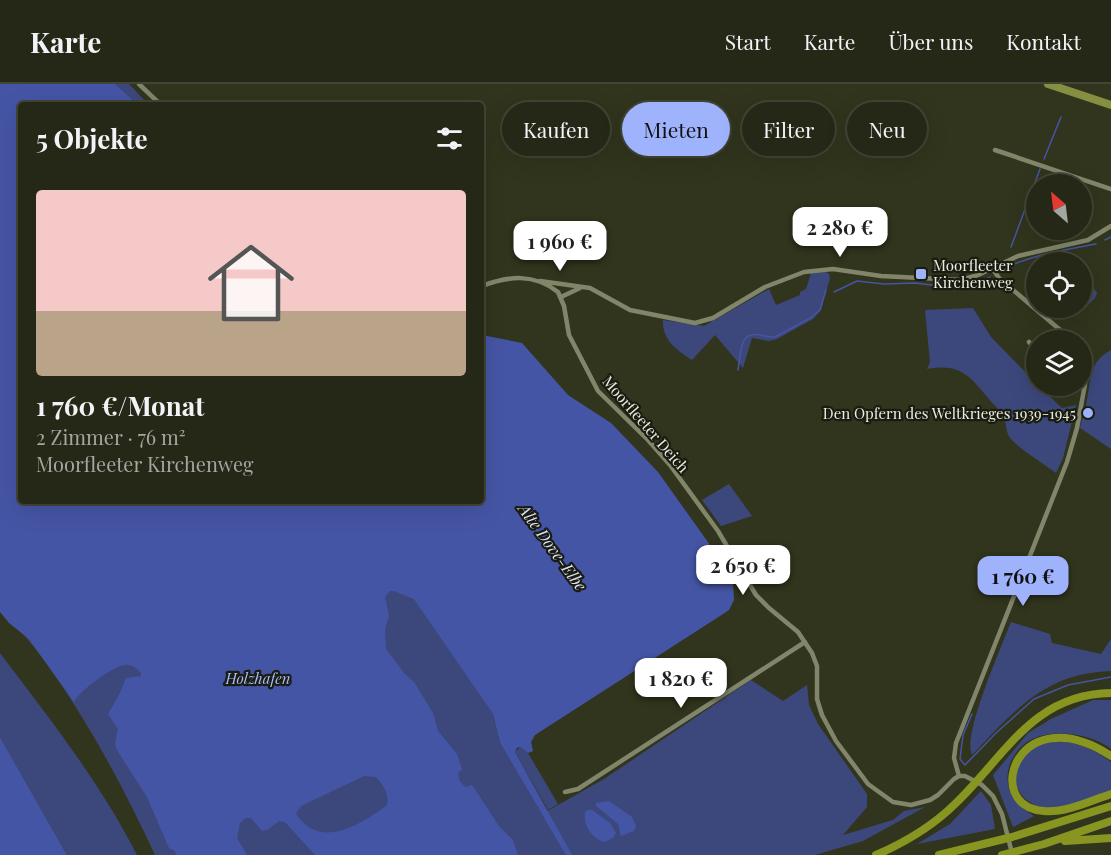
<!DOCTYPE html>
<html lang="de">
<head>
<meta charset="utf-8">
<style>
  body { margin:0; font-family:"Playfair Display",serif; background:#2d301f; color:#f1f3f6; height:100vh; display:flex; flex-direction:column; font-size:22px; white-space:nowrap }
  * { box-sizing:border-box; margin:0 }
  p { font-size:20px; color:#a3a6a1 }
  .icon { flex:none; width:33px; height:33px; fill:none; stroke:currentColor; stroke-width:2; stroke-linecap:round; stroke-linejoin:round }
  .map { position:relative; flex:1; overflow:hidden }
  .side { position:absolute; left:18px; top:18px; width:466px; height:402px; display:flex; flex-direction:column; background:#252816; border-radius:6px; box-shadow:0 6px 24px #0002,0 0 0 2px #424435 }
  .side>* { flex:none }
  .banner { position:absolute; left:502px; top:18px; width:518px; height:54px; display:flex; gap:12px }
  .needle { width:39px; rotate:332deg }
  .fabs { position:absolute; left:1026px; top:90px; display:grid; gap:12px }
  .fabs a { display:grid; place-items:center; width:66px; height:66px; border-radius:50%; background:#252816; box-shadow:0 6px 24px #0002,0 0 0 2px #424435; font-size:30px }
  .price { position:absolute; translate:-50% -51px; padding:0 14px; border-radius:12px; background:#fff; color:#222; font-size:20px; line-height:39px; filter:drop-shadow(0 2px 3px #0008) }
  .price::after { content:''; position:absolute; left:50%; top:36px; width:18px; height:14px; margin-left:-9px; background:inherit; clip-path:polygon(0 0,100% 0,50% 100%) }
  .price.active { background:#9fb3fd; color:#111 }
  ul { padding:0; list-style:none }
  li { display:grid; align-content:center; gap:12px; height:318px; padding:0 18px }
  li+li { border-top:2px solid #424435 }
  li span { display:grid; place-items:center; height:186px; border-radius:6px; color:#555 }
  li>.icon { margin-inline-start:auto }
  span .icon { width:108px; height:108px; fill:#fffc; stroke-width:1 }
  li b { font-size:26px }
  h2 { display:flex; justify-content:space-between; align-items:center; height:72px; padding:0 18px; font-size:26px }
  .pill { padding:0 21px; border-radius:27px; background:#252816; box-shadow:0 6px 24px #0002,0 0 0 2px #424435; font-size:21px; line-height:54px }
  .pill.active { background:#9fb3fd; color:#111 }
  header { display:flex; align-items:center; gap:36px; box-sizing:border-box; height:84px; padding:0 30px; background:#252816; border-bottom:2px solid #424435 }
  header strong { font-size:28px }
  nav { display:flex; gap:33px; margin-inline-start:auto; font-size:21px }
  .map>svg:first-child { display:block }
</style>
</head>
<body>
<header>
<strong>Karte</strong>
<nav><a>Start</a><a>Karte</a><a>Über uns</a><a>Kontakt</a></nav>
</header>
<div class="map">
<svg width="1111" height="771" viewBox="0 0 1111 771">
  <rect width="100%" height="100%" fill="#31351d"/>
  <path fill="#3c487c" d="M115,0H129L149,21H139Z
    M0,132L21,417L406,494L493,630L500,659L542,730L604,695L751,596L783,617L807,601L809,621L818,640L867,710V723L843,751L893,736L904,727L925,723L863,757L815,771H155C122,700 84,629 37,567C26,552 12,539 0,525Z
    M826,188L829,190L830,194L821,226L813,235L777,255L769,257L752,254L743,284L715,251L692,276C677,266 662,256 663,236L704,242L769,205L776,221L800,211V208L806,205L811,189Z
    M1090,199L1097,209L1095,214L1084,225L1082,222V207Z
    M973,224L991,253L1036,299V302H1039L1062,324L1076,321L1063,374L1056,389C1042,378 1022,367 1011,355C1006,349 1007,344 1005,338C1004,330 994,321 989,315C969,291 960,279 927,285L930,278L925,226Z
    M1111,266V365L1080,344C1082,334 1086,325 1087,315C1092,293 1088,279 1111,266Z
    M729,400L752,432L721,442L702,416Z
    M1011,538L1050,550L1052,559L1101,570L1111,555V587C1045,589 1014,627 972,671C962,651 1002,562 1011,538Z
    M0,569C49,634 100,698 137,771H67L0,653Z
    M1093,616H1111V665C1094,651 1062,646 1040,652C1012,660 997,694 1016,718C1020,723 1028,728 1034,732L1013,743L993,691L1028,649L1051,635Z
    M1058,657C1079,659 1094,665 1111,678V707C1095,713 1065,725 1048,724C1014,721 1004,685 1031,665C1038,660 1049,659 1058,657Z
    M520,663L528,669L558,720L548,726L515,668Z
    M981,707L991,721L995,745L917,760L950,740Z"/>
  <path fill="#4555a5" fill-rule="evenodd" d="M0,0H115L139,21H21V417H482V251L522,259L568,311L611,339L658,388L710,461L733,500L734,516L729,526L720,532L535,651L531,658L533,667L528,669L520,663L517,664L515,668L572,771H566L500,659L493,630L414,515L394,507H390L385,513L389,532L385,545L386,565L404,589L414,598L433,629L438,647L457,670L462,685L458,689C458,696 461,700 466,703L472,701L499,742L513,756L518,771H315L285,738L279,737L267,746L262,747L251,734H245L240,739L237,754L247,771H176L175,767L169,764L147,713L117,666L115,660L118,645L108,630L119,611L126,594L141,592V589C136,584 132,580 124,581C112,583 79,607 74,618L29,555L9,539L0,528ZM364,692L376,693C384,702 389,709 387,721C361,741 318,767 296,729L301,722Z
    M0,653L67,771H0Z
    M609,717L632,733L636,742L634,747L621,752L618,740L596,722V719Z
    M588,726H592L610,739L616,749L613,754L604,758C591,754 583,741 585,728Z"/>
  <g fill="none" stroke-linecap="round" stroke-linejoin="round">
    <path stroke="#4555a5" stroke-width="1.5" d="M1044,75L1061,33
      M1105,156L1111,153
      M1011,163L1040,85
      M1001,186C1030,171 1064,166 1096,160
      M834,208L857,197L884,200L915,199L957,204L977,199L990,193
      M738,286C740,276 740,252 751,251C759,249 767,254 775,253L812,233L820,226L826,206
      M972,630L963,651L960,675L965,681L996,649L1034,615L1068,601L1111,593"/>
    <path stroke="#81866b" stroke-width="4.5" d="M139,0L161,21
      M995,66L1111,105
      M992,184L999,194L1072,256
      M540,197L590,204L630,226L695,239L713,234L765,203L804,188L833,185L881,192L961,196L978,191L1018,172L1088,156L1111,142
      M482,202C508,192 534,189 558,208L564,222L569,251L598,307L648,356L670,381L718,447L756,511L769,524L798,548L812,569L817,582V615L822,631L836,657L868,700L893,718L911,721L930,716L938,711L954,695L959,692H965L982,701L993,712L1002,730L1012,769
      M561,213L580,204
      M1029,258L1036,266
      M959,692L954,674L956,659L1067,378L1077,344L1088,284L1087,273L1082,265
      M565,708L578,705L805,558"/>
    <path stroke="#858f3f" stroke-width="8" d="M1048,0L1111,21"/>
    <path stroke="#889521" stroke-width="8" d="M1111,672C1018,611 980,722 1044,727C1066,729 1090,717 1111,710
      M1065,757L1111,754
      M876,771C906,758 933,742 956,719C1005,672 1033,610 1111,609
      M939,771L1012,753L1111,722
      M1002,771L1044,760L1111,737"/>
  </g>
  <g fill="#9fb3fd" stroke="#1a1c11" stroke-width="2">
    <rect x="915" y="184" width="12" height="12" rx="3"/>
    <circle cx="1088" cy="329" r="6"/>
  </g>
  <g text-anchor="middle" dominant-baseline="central" stroke-width="4.5" stroke-linejoin="round" paint-order="stroke">
    <g font-size="15" fill="#ebeedf" stroke="#1a1c11" text-anchor="start">
      <text x="933" y="181">Moorfleeter<tspan x="933" dy="17">Kirchenweg</tspan></text>
      <text x="1076" y="329" text-anchor="end">Den Opfern des Weltkrieges 1939-1945</text>
    </g>
    <g font-size="15" fill="#ebeedf" stroke="#1a1c11">
      <text transform="translate(646 340) rotate(49)">Moorfleeter Deich</text>
    </g>
    <g font-size="15" font-style="italic" fill="#a9bbfd" stroke="#1a1c11">
      <text x="258" y="594">Holzhafen</text>
    </g>
    <g font-size="16" font-style="italic" fill="#dce3f9" stroke="#1a1c11">
      <text transform="translate(553 463) rotate(54)">Alte Dove-Elbe</text>
    </g>
  </g>
</svg>
<div class="fabs">
<a><svg class="needle" viewBox="-14 -14 28 28"><path d="M0-13l5 13h-10z" fill="#e53935"/><path d="M0 13l5-13h-10z" fill="#a3a6a1"/></svg></a>
<a><svg class="icon" aria-label="locate" viewBox="0 0 24 24"><circle cx="12" cy="12" r="6"/><path d="M12 2v4M12 18v4M2 12h4M18 12h4"/></svg></a>
<a><svg class="icon" aria-label="layers" viewBox="0 0 24 24"><path d="M12 4l9 5-9 5-9-5zM3 14l9 5 9-5"/></svg></a>
</div>
<b class="price" style="left:840px;top:174px">2 280 €</b>
<b class="price" style="left:560px;top:188px">1 960 €</b>
<b class="price" style="left:743px;top:512px">2 650 €</b>
<b class="price active" style="left:1023px;top:523px">1 760 €</b>
<b class="price" style="left:681px;top:625px">1 820 €</b>
<div class="banner">
<a class="pill">Kaufen</a>
<a class="pill active">Mieten</a>
<a class="pill">Filter</a>
<a class="pill">Neu</a>
</div>
<section class="side">
<h2>5 Objekte<svg class="icon" aria-label="filters" viewBox="0 0 24 24"><path d="M4 7h16M4 17h16"/><circle cx="9" cy="7" r="2"/><circle cx="15" cy="17" r="2"/></svg></h2>
<ul>
<li><span style="background:linear-gradient(#f6c9c9 65%,#b9a48a 0)"><svg class="icon" aria-label="home" viewBox="0 0 24 24"><path d="M3 11l9-7 9 7M6 9v11h12V9"/></svg></span><div><b>1 760 €/Monat</b><p>2 Zimmer · 76 m²</p><p>Moorfleeter Kirchenweg</p></div></li>
</ul>
</section>
</div>
</body>
</html>
